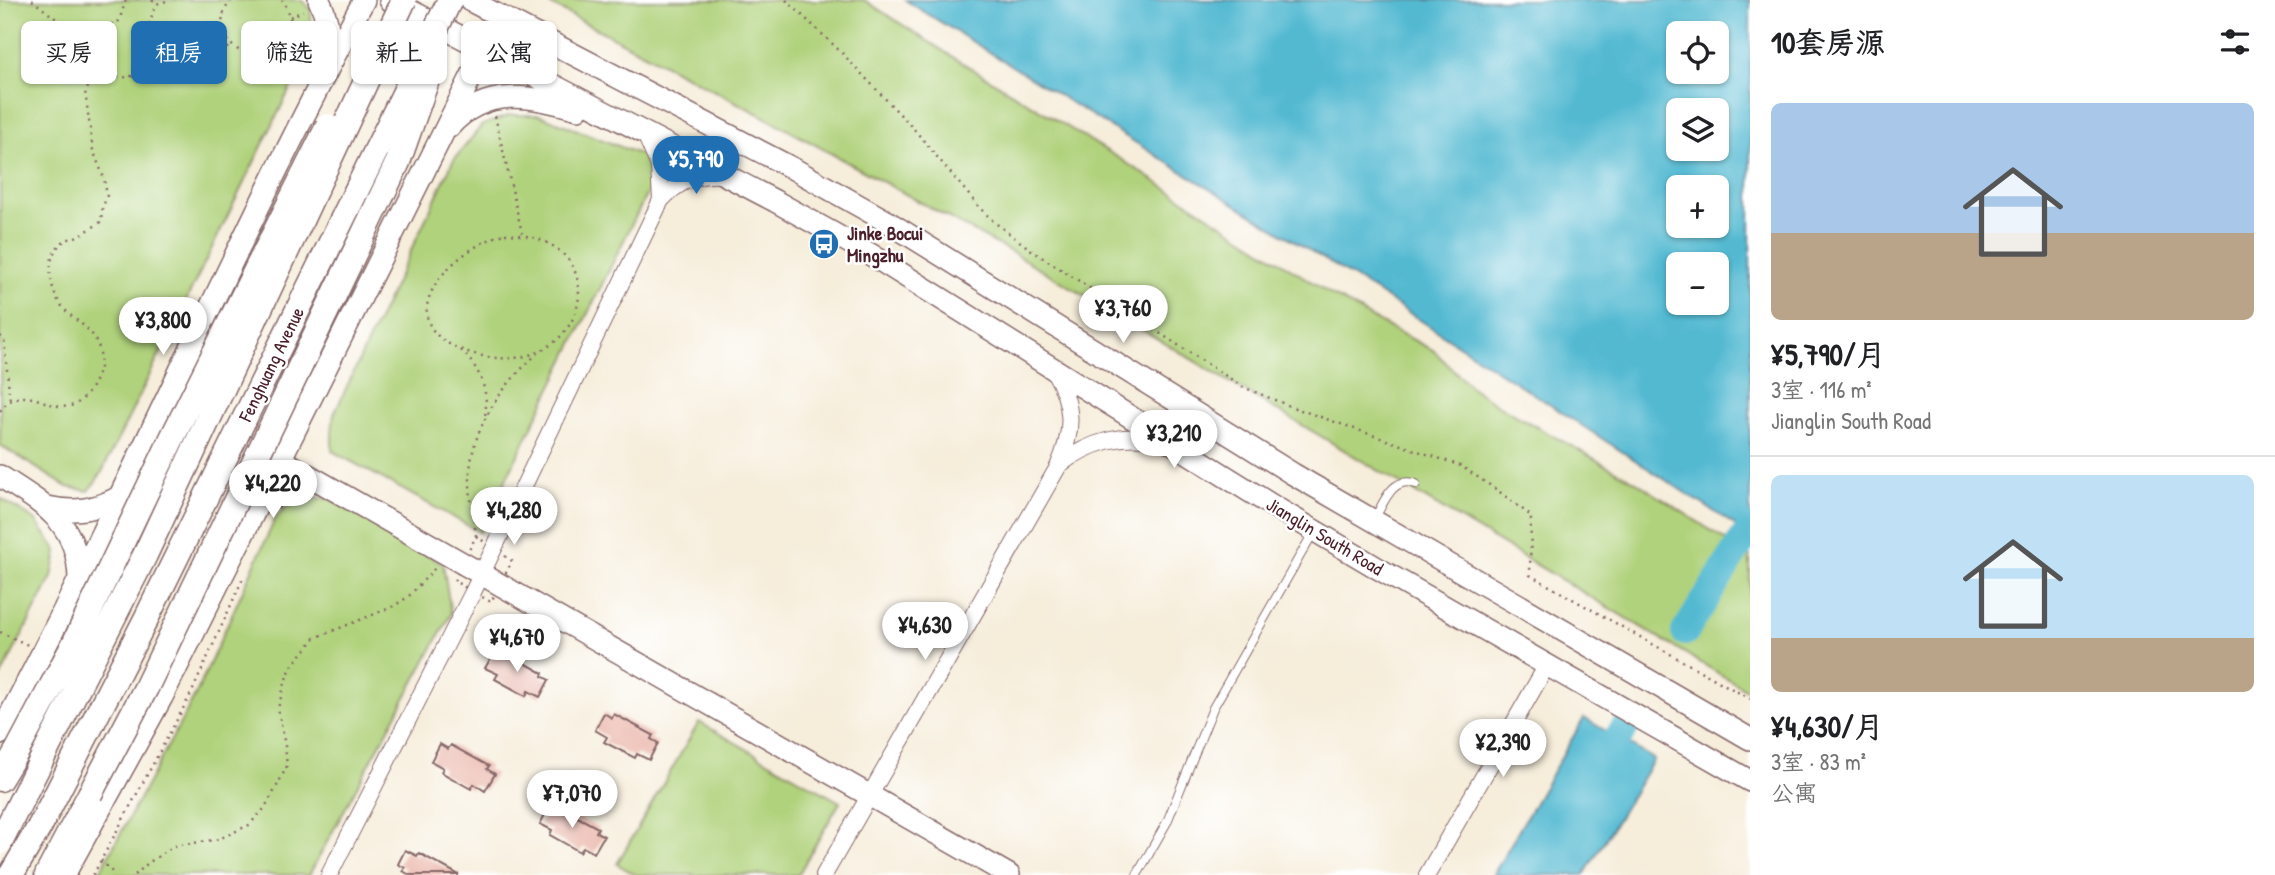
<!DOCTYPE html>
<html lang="zh">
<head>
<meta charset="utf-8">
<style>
  body { margin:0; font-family:"Patrick Hand","LXGW WenKai TC",sans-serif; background:#f2f2f2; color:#202124; height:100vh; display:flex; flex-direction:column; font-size:26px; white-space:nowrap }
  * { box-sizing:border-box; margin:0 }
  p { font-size:23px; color:#757577 }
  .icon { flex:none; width:38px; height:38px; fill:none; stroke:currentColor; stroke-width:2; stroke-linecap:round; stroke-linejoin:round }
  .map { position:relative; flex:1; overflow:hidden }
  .drawer { display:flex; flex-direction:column; background:#fff; width:525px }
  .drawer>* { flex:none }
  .top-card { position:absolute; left:21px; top:21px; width:665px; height:63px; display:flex; gap:14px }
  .buttons { position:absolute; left:1666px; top:21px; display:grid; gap:14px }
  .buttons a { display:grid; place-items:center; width:63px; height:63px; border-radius:10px; background:#fff; box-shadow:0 2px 5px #0004; font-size:35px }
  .price { position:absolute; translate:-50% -60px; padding:0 16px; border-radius:24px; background:#fff; color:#222; font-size:23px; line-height:46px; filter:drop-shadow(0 2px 4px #0008) }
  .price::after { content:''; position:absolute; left:50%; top:42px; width:21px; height:16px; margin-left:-10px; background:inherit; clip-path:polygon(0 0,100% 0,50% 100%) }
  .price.on { background:#1f6fb2; color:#fff }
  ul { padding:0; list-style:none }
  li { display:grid; align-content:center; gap:14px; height:371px; padding:0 21px }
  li+li { border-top:2px solid #e0e0e0 }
  li span { display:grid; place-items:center; height:217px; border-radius:10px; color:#555 }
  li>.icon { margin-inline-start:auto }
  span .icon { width:126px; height:126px; fill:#fffc; stroke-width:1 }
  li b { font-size:30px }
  h2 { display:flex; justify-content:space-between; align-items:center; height:84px; padding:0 21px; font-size:30px }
  .pill { padding:0 24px; border-radius:10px; background:#fff; box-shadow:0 2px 5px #0004; font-size:24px; line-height:63px }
  .pill.on { background:#1f6fb2; color:#fff }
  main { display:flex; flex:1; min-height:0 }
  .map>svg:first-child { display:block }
</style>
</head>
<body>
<main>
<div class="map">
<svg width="1750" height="875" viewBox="0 0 1750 875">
  <rect width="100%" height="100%" fill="#fff"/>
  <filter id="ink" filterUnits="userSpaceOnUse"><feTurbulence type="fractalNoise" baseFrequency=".0143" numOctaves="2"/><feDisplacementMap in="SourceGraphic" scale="14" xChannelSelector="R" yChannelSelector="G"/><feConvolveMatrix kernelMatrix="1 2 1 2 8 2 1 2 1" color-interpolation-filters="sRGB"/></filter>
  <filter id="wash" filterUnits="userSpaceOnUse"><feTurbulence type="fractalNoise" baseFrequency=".00686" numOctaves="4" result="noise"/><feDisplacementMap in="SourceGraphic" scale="28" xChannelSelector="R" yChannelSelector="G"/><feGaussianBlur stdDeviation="1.57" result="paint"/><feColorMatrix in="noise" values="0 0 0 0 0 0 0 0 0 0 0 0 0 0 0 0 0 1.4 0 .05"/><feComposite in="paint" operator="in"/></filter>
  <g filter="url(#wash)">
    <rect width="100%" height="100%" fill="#f6edda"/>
    <path fill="#b0d27b" stroke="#7d7853" stroke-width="2" d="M0,0H301L311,9V46L102,472L89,491L67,487L0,445Z
      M542,0H864L948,54L1122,160L1329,293L1373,319L1433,350L1472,388L1499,406L1635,481L1750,556V692L1015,254L772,121Z
      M510,115H539L662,163L480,532L332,451V432L334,414L453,161L482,125Z
      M313,497L330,499L443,564L451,614L309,875H98L196,694L276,517C286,505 297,499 313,497Z
      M0,498L35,520L57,551L52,577L0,678Z
      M699,722L840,802L798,875H636L617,864Z"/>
    <path fill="#53b9d1" stroke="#4e6c7e" stroke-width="2" fill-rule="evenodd" d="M905,0H1750V535L1377,292ZM1717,33V72H1678V33ZM1717,110V149H1678V110ZM1678,187H1717V226H1678ZM1678,264H1717V303H1678Z
      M1584,718L1654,759L1584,875H1493Z"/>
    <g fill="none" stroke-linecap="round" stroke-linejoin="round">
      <path stroke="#53b9d1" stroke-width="28" d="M1685,632L1750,528
        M1598,769L1624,729"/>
    </g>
    <g id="blocks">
      <path fill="#e8ada0" d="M495,651L503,655L505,652L543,673L542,676L549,680L540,697L528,691L526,696L495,679L498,674L485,668Z
        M604,713L612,718L614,714L653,735L651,739L658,743L649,760L637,754L635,758L604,742L607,737L595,730Z
        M440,744L448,749L451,745L489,766L487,769L495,774L485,791L474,784L471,789L441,772L443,768L431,761Z
        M549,807L558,811L559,807L598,828L596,832L604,836L594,853L583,847L580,852L550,835L552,830L540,824Z
        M405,850L417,856L419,853L459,875H410L403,871L405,868L398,864Z"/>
    </g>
  </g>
  <g filter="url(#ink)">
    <use href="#blocks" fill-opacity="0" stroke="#866768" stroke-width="2"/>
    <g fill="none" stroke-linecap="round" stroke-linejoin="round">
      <g stroke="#866768" stroke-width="10">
        <path id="lane" d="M1375,518C1384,502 1393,475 1416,484
          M1137,875L1167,822L1213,708L1313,533"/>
      </g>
      <g stroke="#866768" stroke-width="18">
        <path id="street" d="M645,134L659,166L661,200
          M1059,465C1091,441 1123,432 1162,441
          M329,875L473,592L661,200C679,181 697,173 723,175
          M824,875L1058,467C1074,431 1074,405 1054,371
          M1427,875L1547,665"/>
      </g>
      <g stroke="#866768" stroke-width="24">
        <path id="secondary" d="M319,0C329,20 331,41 328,62
          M390,0L775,201L870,254L1273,506L1379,569L1750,781
          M469,0L792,168L888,222L1293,474L1750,739
          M449,127C486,85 532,96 578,109
          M280,459L1009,875
          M0,476C43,504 78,522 79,579
          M47,507C74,513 95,510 119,497
          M0,734C128,493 235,241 364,0
          M64,875L162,697L501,17"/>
      </g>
      <g stroke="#866768" stroke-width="27">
        <path id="primary" d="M0,779L17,751
          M47,875L90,794"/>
      </g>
      <path stroke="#866768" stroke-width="2.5" stroke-dasharray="2 5" stroke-linecap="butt" d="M32,0L69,29L95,32L119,21L126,0
        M152,0L156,4L170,0
        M231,0C196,47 277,82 289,31C292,19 289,9 282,0
        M786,0L840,51L913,128L979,207L994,222L1034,252L1243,387L1292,407L1461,466L1497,490L1531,516L1530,575L1750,699
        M290,17L303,11
        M131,77L156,4
        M495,116L522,233
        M505,234C627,235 587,394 465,351C382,322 452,248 505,234Z
        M0,336L4,339L10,401
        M461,350C480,369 489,390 485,416
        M0,411C32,368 65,444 96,379C101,368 102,360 99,348C91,324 74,323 61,305C49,288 44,256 63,242C67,239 73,238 78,236C86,232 93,227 101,222L102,210L107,195L104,178L93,150L85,91L96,78L131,77L155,59C166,61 176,70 188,72C205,74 219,55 231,44
        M278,508L286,501L302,493
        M476,536C474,518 470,500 470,482C468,432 501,386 537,354
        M476,536L512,561L491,602L454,581Z
        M0,632L28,645
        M101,860L115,875
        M93,875L192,692L244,576
        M135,875L148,863L174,846L219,839L249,825L264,809L276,788L287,766L285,746L278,708L287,676L294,663L315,638L392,607L408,597L436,567"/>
      <use href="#lane" stroke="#fff" stroke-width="8"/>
      <use href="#street" stroke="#fff" stroke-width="16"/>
      <use href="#secondary" stroke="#fff" stroke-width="21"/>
      <use href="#primary" stroke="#fff" stroke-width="24"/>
      <g stroke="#866768" stroke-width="27" stroke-linecap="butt">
        <path id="primary-bridge" d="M17,751L73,646L173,436L328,126
          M90,794L146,688L398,162L432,66
          M0,842L145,555L404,0
          M11,875L40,826L147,617L450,0"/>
      </g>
      <use href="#primary-bridge" stroke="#fff" stroke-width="24"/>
    </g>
  </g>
  <defs>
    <g id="bus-disc" transform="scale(1.575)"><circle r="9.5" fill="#1f6fb2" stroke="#fff"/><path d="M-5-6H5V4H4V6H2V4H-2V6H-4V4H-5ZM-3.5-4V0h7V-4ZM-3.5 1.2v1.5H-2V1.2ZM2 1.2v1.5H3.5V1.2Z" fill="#fff"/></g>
  </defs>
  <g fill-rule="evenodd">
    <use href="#bus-disc" x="824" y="244"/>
  </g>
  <g text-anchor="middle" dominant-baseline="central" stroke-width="5" stroke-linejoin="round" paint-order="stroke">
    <g font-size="19" font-weight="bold" fill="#4a1f2b" stroke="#fff" text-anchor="start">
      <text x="847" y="233">Jinke Bocui<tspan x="847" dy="22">Mingzhu</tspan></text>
    </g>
    <g font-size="19" fill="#4a1f2b" stroke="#fff">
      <text transform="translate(271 364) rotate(-64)">Fenghuang Avenue</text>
      <text transform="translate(1325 536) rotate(31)">Jianglin South Road</text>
    </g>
  </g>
</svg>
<div class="buttons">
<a><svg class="icon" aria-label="locate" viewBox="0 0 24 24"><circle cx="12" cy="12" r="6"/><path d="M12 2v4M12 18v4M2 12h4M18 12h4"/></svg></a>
<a><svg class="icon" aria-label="layers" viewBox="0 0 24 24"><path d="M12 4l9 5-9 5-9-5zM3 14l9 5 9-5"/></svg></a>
<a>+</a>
<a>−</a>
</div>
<b class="price on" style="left:696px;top:196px">¥5,790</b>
<b class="price" style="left:1123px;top:345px">¥3,760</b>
<b class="price" style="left:163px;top:357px">¥3,800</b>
<b class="price" style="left:1174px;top:470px">¥3,210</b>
<b class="price" style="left:273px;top:520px">¥4,220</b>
<b class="price" style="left:514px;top:547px">¥4,280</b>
<b class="price" style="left:925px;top:662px">¥4,630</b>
<b class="price" style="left:517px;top:674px">¥4,670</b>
<b class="price" style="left:1503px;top:779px">¥2,390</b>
<b class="price" style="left:572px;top:830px">¥7,070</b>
<div class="top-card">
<a class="pill">买房</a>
<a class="pill on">租房</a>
<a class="pill">筛选</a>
<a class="pill">新上</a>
<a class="pill">公寓</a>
</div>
</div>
<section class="drawer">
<h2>10套房源<svg class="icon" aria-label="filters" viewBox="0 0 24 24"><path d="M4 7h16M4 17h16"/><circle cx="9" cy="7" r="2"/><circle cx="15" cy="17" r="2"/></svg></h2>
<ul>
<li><span style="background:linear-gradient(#a9c7e8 60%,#b9a48a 0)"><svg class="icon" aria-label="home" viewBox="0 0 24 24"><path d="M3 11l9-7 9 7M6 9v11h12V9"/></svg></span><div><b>¥5,790/月</b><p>3室 · 116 m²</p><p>Jianglin South Road</p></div></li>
<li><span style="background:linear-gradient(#bfe0f5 75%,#b9a48a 0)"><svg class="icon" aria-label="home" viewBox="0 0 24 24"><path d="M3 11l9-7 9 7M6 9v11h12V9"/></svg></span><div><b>¥4,630/月</b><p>3室 · 83 m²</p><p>公寓</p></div></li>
</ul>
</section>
</main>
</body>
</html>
